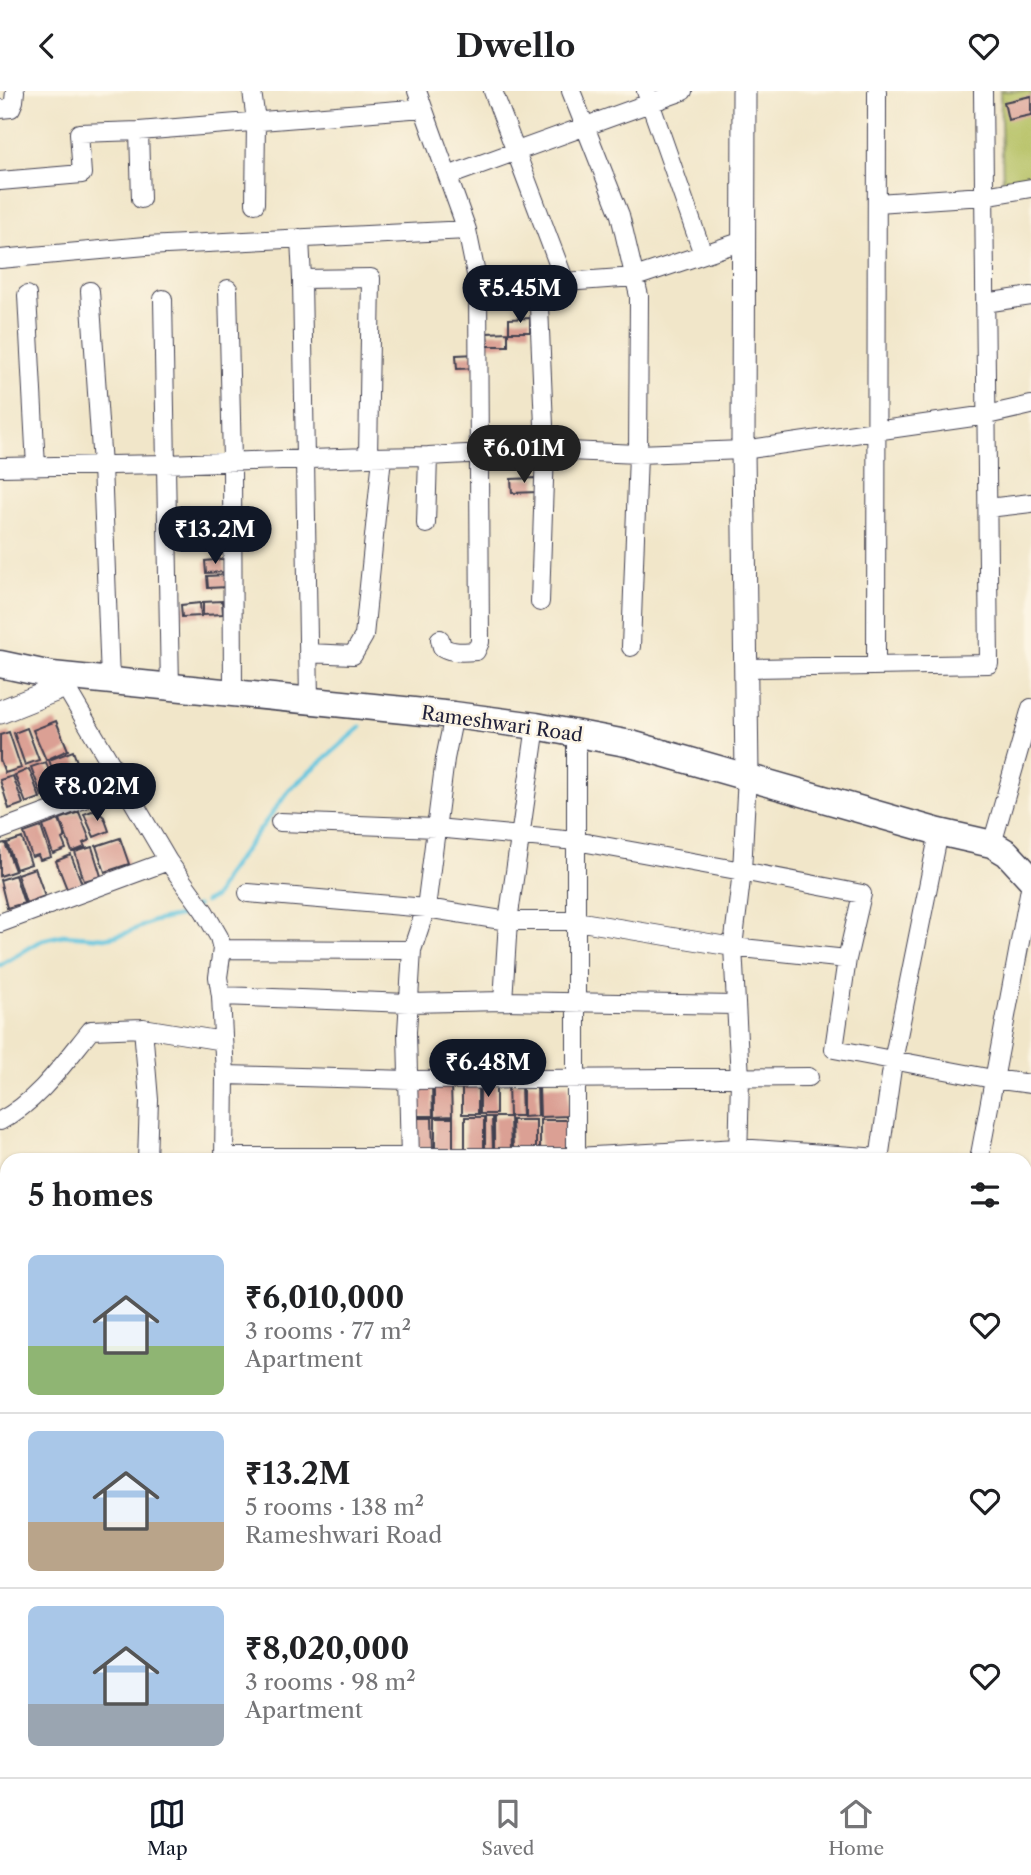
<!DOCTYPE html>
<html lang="en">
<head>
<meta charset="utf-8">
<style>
  body { margin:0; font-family:"Libre Caslon Text",serif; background:#f6f6f6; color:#202124; height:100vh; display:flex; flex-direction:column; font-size:26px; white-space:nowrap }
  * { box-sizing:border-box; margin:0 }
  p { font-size:23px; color:#757577 }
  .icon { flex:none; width:38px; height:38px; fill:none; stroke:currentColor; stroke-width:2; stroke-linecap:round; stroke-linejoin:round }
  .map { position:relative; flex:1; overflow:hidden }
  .side { position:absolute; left:0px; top:1062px; width:1032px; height:625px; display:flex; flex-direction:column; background:#fff; border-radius:21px 21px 0 0; box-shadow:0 2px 5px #0004 }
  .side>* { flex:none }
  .price { position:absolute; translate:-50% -60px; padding:0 16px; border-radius:24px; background:#111827; color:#fff; font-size:23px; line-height:46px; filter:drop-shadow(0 2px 4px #0008) }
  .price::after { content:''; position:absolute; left:50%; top:42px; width:21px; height:16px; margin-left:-10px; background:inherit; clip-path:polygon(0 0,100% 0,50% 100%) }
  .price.on { background:#222; color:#fff }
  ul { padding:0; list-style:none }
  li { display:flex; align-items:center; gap:21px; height:175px; padding:0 28px }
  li+li { border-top:2px solid #e0e0e0 }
  li span { display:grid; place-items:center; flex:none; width:196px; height:140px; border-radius:10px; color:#555 }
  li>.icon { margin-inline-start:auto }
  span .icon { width:84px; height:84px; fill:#fffc; stroke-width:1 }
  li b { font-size:30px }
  h2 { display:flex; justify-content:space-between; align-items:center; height:84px; padding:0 28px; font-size:30px }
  header { display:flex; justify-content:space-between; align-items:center; height:91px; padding:0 28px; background:#fff; font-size:32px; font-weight:700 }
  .menu { display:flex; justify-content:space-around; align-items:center; height:98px; border-top:2px solid #e0e0e0; background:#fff; font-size:19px; color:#757577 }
  .menu a { display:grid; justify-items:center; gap:4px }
  .menu .on { color:#111827 }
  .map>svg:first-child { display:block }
</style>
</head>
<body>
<header><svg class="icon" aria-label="back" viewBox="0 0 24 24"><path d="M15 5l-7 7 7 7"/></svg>Dwello<svg class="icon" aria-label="heart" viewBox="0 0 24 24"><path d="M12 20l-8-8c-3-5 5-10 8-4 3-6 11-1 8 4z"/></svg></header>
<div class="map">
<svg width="1031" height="1686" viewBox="0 0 1031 1686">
  <rect width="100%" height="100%" fill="#fcf5e5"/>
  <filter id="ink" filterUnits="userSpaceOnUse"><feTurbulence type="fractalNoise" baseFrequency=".0143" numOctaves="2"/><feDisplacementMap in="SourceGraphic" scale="14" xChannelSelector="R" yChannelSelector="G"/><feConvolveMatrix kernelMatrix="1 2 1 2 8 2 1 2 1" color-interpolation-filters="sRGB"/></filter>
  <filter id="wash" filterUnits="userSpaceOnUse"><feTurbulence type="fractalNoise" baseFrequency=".00686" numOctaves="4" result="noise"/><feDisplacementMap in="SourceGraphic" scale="28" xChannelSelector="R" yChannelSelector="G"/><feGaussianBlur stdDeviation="1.57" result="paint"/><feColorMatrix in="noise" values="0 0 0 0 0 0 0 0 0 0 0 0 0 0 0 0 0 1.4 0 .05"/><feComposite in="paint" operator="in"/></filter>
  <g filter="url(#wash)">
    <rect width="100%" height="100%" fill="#f1e6c9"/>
    <path fill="#b4c062" stroke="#6b714e" stroke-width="2" d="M1000,0H1031V87L1003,92Z"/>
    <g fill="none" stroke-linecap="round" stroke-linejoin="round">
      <path stroke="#61c5df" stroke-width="4.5" d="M205,811L215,806L224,787L290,698L361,636
        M0,874L42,849L63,844L105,847L124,843L154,830L179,825L197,815"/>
    </g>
    <g id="blocks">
      <path fill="#dba094" d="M1031,5V24L1008,29L1004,11Z
        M508,193L509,207L488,208L487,194Z
        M532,196V210H512L511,197Z
        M530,227V241H509V228Z
        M508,241V255H488L487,242Z
        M477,263L478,277L457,278L456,264Z
        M536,387L537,401L512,402L511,388Z
        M224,468L225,481L206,482L205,470Z
        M226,484L227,496L208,497L207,485Z
        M222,510L223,523L203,524V511Z
        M200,512L201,525L182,526L181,514Z
        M56,630L68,659L46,669L33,639Z
        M27,637L39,669L25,674L14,642Z
        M9,641L21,677L5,682L0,669V644Z
        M73,660L80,679L56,688L49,669Z
        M46,671L56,700L42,705L31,676Z
        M29,678L40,707L26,712L15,684Z
        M13,685L23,713L9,718L0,689Z
        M92,720L98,721L104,726L109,740L94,746L84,723Z
        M79,721L90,749L83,752L85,756L72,761L60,728Z
        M59,729L65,746L62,748L66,758L53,763L43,735Z
        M41,736L51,766L40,769L38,764L32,766L24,742Z
        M22,747L31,773L16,778L7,752Z
        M120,747L129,773L105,781L96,755Z
        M5,752L15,780L0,785V753Z
        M92,756L101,785L84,790L75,761Z
        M71,764L82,793L67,798L56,770Z
        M35,777L45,805L26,812L17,783Z
        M15,784L24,812L7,817L0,789Z
        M508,992H521L522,1025H509Z
        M523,993H537L538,1025L523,1026Z
        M451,994L452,1025L434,1026V995Z
        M480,994H496V1023H480Z
        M539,994H568L569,1025L540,1026Z
        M432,995L433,1025H416L415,996Z
        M462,995H478V1023H462Z
        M465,1026H484V1060H465Z
        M485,1026H492L493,1059H485Z
        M494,1026H510L511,1060H494Z
        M417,1027H432L433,1058H418Z
        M435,1027H453V1060L435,1061Z
        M512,1029H536V1058H513Z
        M540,1029H567V1059H540Z"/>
    </g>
  </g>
  <g filter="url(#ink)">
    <use href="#blocks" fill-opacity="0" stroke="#413f50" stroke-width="2"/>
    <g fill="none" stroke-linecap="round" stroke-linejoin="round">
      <g stroke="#413f50" stroke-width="11">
        <path id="service" d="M762,1686L763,1680"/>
      </g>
      <g stroke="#413f50" stroke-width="20">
        <path id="minor" d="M252,0L256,30L255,113
          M493,0L565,191L635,186L743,150
          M571,0L620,124L639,205L638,363L631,556
          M646,0L703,163
          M0,18L11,17L14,10L15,0
          M139,40L141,108
          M448,85L683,0
          M0,90L82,83L79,42L139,40L423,17
          M877,112L984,105L1031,97
          M300,147L302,188L371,187L368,366L428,365L545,359L638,363L743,359L987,324L1031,314
          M0,168L146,155L467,139L417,0
          M302,188L309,609
          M228,198L232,370L233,602
          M90,200L102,374L110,589
          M27,204L36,376
          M163,208L170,597
          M985,212L1031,205
          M0,376L166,373L368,366
          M988,417L1031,412
          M426,433L428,365
          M540,511L545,359L538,191H565
          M440,548L442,556C452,562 464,561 476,560L480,551L478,193L467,139
          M308,562L353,564L364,545L382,366
          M876,575L877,0
          M747,577L989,573L983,0
          M65,595L168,770L204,820L219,846L222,858L218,886L221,905L225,984L224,1069
          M576,643V1069
          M0,739L122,694
          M992,753L1031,617
          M248,802L426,817L508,830H576L733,856L742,780L576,750L436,737L280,731
          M0,832L168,770
          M222,858L412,859
          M847,868L834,958L993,988L1031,993
          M221,905L409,912L503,910L735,914
          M503,910L508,830L536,635
          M143,937L149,1009L147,1069
          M225,984L409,989L809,986
          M0,1030C38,1010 64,972 91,939L143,937L223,950
          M224,1066H576L738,1057L880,1067
          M410,1069L407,941L412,859L426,817L445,668L454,624
          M738,1069L740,987L733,856L847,868L862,803L742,780L747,684
          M879,1069L893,970L939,741
          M979,1069L1031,792
          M0,1101H7
          M0,1172H7
          M0,1246H7
          M0,1318H7
          M0,1356H7
          M1026,1362L1031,1339
          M1026,1390L1031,1391
          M0,1458L7,1459
          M1026,1618H1031
          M912,1680L914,1686
          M66,1686L70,1680
          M550,1686L551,1680"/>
      </g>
      <g stroke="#413f50" stroke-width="25">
        <path id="tertiary" d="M744,0L743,359L747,684
          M0,621L65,595L75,586"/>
      </g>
      <g stroke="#413f50" stroke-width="29">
        <path id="secondary" d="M0,573L52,584L454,624L536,635L631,653L939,741L992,753L1007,762L1031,788"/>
      </g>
      <use href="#service" stroke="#fff" stroke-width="9"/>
      <use href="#minor" stroke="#fff" stroke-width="18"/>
      <use href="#tertiary" stroke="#fff" stroke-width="23"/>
      <use href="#secondary" stroke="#fff" stroke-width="26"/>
    </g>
  </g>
  <g text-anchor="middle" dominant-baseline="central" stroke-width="5" stroke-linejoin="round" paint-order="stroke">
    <g font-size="19" fill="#22223b" stroke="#fcf5e5">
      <text transform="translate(502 633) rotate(8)">Rameshwari Road</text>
    </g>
  </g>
</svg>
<b class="price" style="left:520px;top:234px">₹5.45M</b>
<b class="price on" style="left:524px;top:394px">₹6.01M</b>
<b class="price" style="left:215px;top:475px">₹13.2M</b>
<b class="price" style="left:97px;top:732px">₹8.02M</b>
<b class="price" style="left:488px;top:1008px">₹6.48M</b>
<section class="side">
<h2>5 homes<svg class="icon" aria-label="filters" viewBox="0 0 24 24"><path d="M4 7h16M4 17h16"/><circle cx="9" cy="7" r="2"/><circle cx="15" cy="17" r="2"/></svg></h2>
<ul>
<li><span style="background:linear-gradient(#a9c7e8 65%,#8fb573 0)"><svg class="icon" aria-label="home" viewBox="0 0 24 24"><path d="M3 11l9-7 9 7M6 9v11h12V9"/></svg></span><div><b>₹6,010,000</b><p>3 rooms · 77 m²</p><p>Apartment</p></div><svg class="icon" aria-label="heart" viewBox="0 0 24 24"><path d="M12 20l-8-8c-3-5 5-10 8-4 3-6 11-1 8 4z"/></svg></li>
<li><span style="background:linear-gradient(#a9c7e8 65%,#b9a48a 0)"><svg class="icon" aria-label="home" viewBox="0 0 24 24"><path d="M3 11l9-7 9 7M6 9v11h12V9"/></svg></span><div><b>₹13.2M</b><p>5 rooms · 138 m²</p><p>Rameshwari Road</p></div><svg class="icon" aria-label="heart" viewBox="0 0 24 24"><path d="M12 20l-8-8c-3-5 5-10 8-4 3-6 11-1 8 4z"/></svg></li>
<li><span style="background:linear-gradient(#a9c7e8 70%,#9aa5b1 0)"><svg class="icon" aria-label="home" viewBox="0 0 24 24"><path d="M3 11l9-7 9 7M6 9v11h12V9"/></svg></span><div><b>₹8,020,000</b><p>3 rooms · 98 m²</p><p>Apartment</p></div><svg class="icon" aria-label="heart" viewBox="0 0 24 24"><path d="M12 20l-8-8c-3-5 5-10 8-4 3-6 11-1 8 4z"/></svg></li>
</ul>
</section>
</div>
<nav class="menu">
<a class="on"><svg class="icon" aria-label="map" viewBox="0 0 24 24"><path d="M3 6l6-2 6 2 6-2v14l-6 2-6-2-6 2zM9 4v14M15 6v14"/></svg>Map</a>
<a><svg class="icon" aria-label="saved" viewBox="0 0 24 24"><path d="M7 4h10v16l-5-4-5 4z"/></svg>Saved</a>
<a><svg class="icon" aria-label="home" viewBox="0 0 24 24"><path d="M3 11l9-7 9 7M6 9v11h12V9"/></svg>Home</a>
</nav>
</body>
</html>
